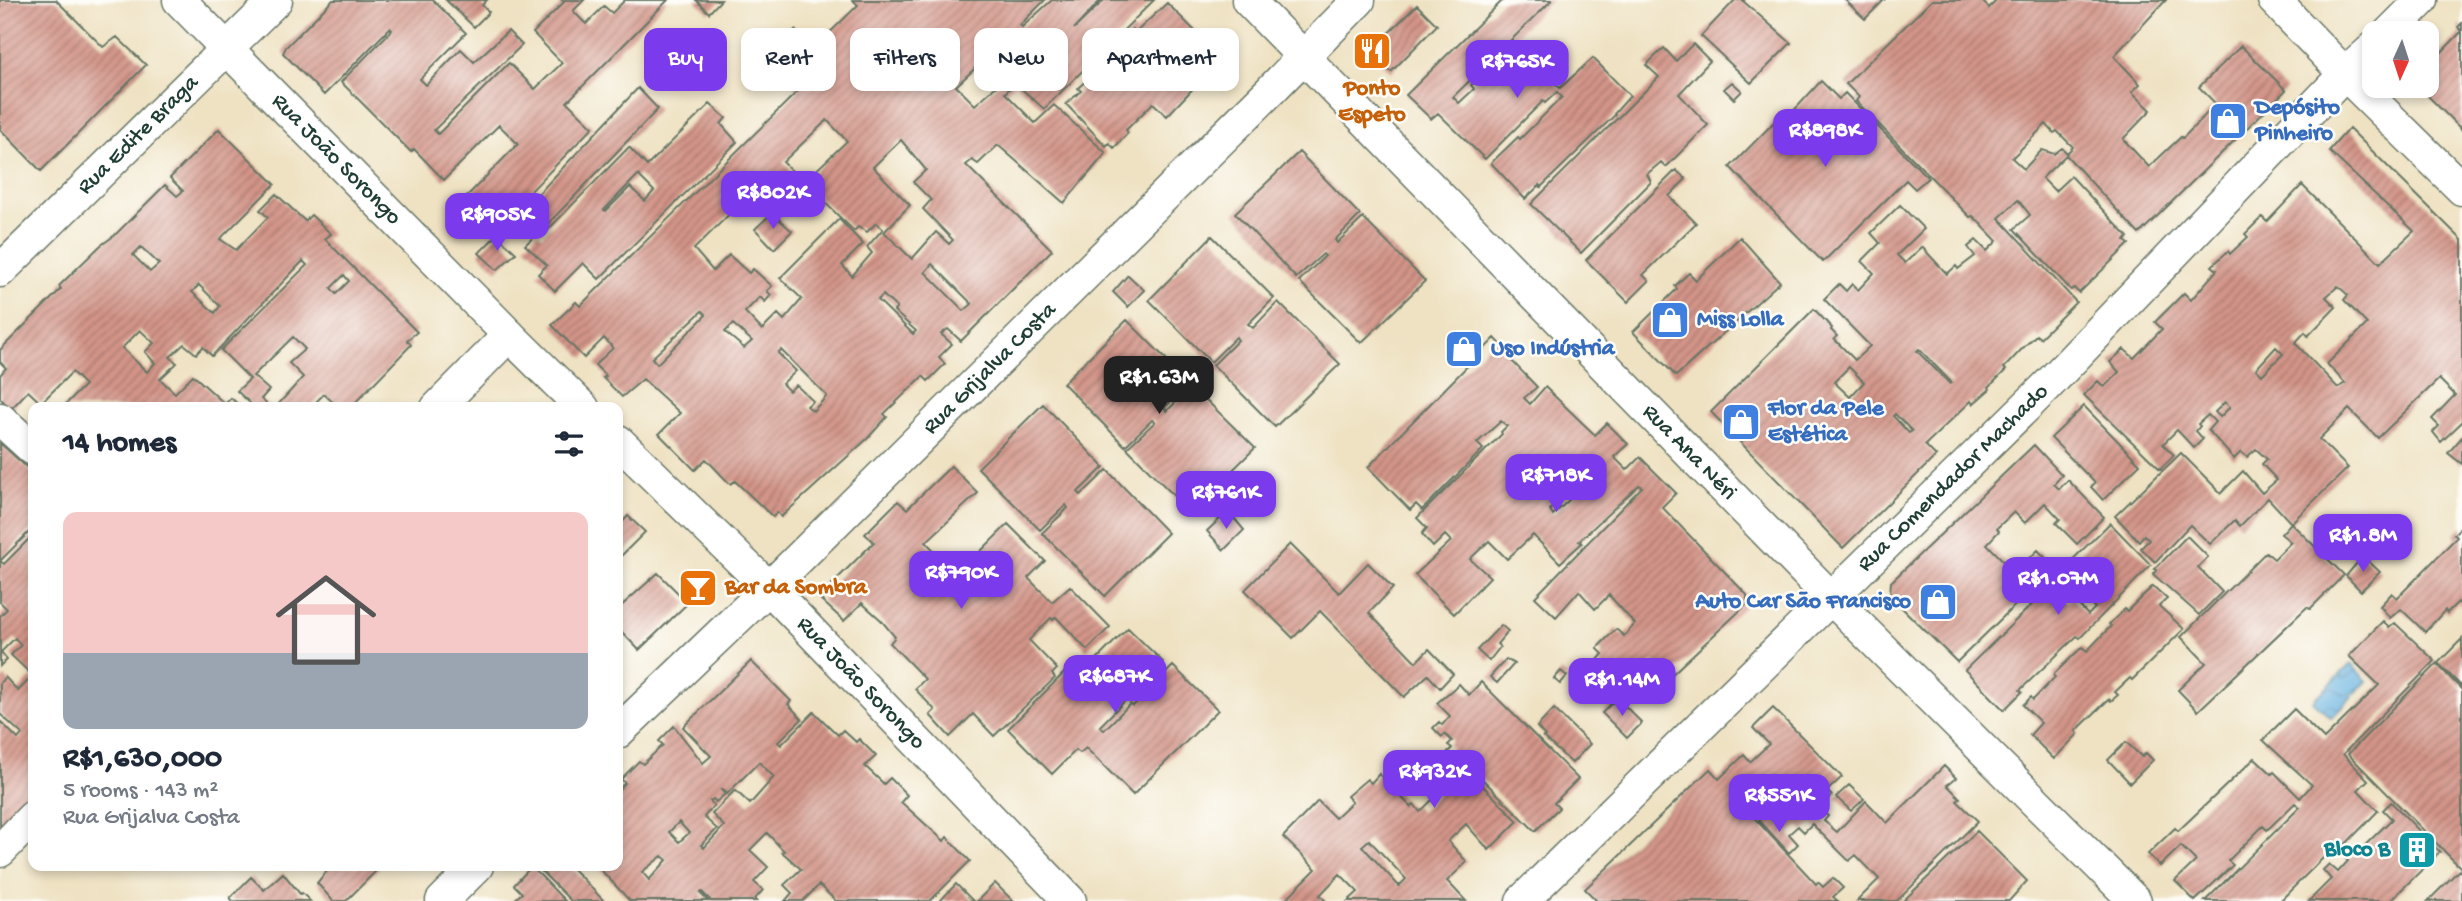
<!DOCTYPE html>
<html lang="en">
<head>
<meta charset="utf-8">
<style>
  body { margin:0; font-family:"Gochi Hand",sans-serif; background:#f2f2f3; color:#1f2937; height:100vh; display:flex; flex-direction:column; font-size:26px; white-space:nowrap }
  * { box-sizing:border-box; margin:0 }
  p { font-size:23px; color:#747a83 }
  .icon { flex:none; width:38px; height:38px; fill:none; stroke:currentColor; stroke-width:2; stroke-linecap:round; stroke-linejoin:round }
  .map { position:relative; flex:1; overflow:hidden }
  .side { position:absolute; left:28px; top:402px; width:595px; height:469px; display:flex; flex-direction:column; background:#fff; border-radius:14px; box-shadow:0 4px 10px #0003 }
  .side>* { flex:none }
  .guide { position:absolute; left:644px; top:28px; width:665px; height:63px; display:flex; gap:14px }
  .needle { width:46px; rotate:183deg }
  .controls { position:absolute; left:2362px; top:21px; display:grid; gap:14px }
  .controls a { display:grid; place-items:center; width:77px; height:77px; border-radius:14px; background:#fff; box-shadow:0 4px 10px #0003; font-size:35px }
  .price { position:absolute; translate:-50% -60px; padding:0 16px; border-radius:14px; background:#7c3aed; color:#fff; font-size:23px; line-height:46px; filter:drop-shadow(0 2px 4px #0008) }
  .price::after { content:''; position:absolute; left:50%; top:42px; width:21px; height:16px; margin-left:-10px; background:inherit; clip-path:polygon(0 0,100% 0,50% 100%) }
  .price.on { background:#222; color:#fff }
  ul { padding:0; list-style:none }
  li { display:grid; align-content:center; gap:14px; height:371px; padding:0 35px }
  li span { display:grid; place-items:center; height:217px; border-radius:14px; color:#555 }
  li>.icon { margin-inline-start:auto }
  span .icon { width:126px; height:126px; fill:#fffc; stroke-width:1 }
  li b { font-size:30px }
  h2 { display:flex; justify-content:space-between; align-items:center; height:84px; padding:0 35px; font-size:30px }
  .pill { padding:0 24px; border-radius:14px; background:#fff; box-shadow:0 4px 10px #0003; font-size:24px; line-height:63px }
  .pill.on { background:#7c3aed; color:#fff }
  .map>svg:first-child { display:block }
</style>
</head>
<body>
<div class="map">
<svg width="2462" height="901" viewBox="0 0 2462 901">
  <defs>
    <pattern id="water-waves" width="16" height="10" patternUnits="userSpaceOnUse" patternTransform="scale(1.75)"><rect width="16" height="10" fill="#68b3e1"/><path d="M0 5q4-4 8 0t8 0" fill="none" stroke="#5593b7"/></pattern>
    <pattern id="building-hatch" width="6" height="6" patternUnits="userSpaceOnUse" patternTransform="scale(1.75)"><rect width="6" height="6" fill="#d39488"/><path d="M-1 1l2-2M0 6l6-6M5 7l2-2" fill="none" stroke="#ab7a70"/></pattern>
  </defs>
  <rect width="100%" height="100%" fill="#fdfcf7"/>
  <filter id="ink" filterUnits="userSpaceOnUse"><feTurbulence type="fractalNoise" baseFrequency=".0143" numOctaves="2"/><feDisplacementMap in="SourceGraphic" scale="14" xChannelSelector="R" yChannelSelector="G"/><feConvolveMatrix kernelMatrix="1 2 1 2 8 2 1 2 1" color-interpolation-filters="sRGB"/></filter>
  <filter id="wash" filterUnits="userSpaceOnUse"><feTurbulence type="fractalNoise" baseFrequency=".00686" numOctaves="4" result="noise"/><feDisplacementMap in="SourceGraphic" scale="28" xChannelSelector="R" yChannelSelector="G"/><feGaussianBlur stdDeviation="1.57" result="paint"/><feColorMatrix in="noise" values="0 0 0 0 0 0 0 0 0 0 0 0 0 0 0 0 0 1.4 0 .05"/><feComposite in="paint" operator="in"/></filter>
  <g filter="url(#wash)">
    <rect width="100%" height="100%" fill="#efe2c3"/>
    <path fill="url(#water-waves)" stroke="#44788a" stroke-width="2" d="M2351,664L2367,681L2331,718L2313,701Z"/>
    <g id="blocks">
      <path fill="url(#building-hatch)" fill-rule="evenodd" d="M0,0H56L103,47L117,37L146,65L41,171L0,129Z
        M333,0H433L466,33L420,79L426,85L461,49L474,62L508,31L522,45L434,130L438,134L509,63L535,89L562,63L533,33L564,2L562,0H584L573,11L586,24L604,6L612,13L625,0H668L567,102L593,127L494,229L464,199L518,144L499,125L444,180L414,149L411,152L341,82L392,30L390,28L324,95L283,53L286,47Z
        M446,0H487L482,5L489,12L474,27Z
        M696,0H721L709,13Z
        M853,0H1045L1020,25L1022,27L1052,0H1101L1074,29L1104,0H1154L1044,109L1015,83L1005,93L1035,123L1054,105L1106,153L1064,203L998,145L978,164L972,160L966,165L1052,250L961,341L948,329L941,334L952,344L939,357L945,364L928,381L923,376L884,414L887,417L867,439L781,517L777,512L773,517L735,481L730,484L706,459L695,470L659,434L680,413L643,379L622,397L603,378L606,376L595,365L613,348L604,338L584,358L552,325L576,302L580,306L798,91L767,57L795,30L813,49L858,5ZM982,62L1001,82L975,105L956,86ZM827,120L847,141L804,182L854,231L858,227L867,232L876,223L883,229L867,247L872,253L852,276L842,265L863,244L839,219L780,278L802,299L784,320L778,314L762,330L745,312L760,297L765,302L771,295L767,291L772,286L753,269L749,273L729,255L713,271L694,249L764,180L775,189L793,172L783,162ZM901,140L926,170L913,182L931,200L923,209L953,240L949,244L936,232L912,259L884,232L910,205L873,167ZM932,264L972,304L964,311L925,272ZM883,295L897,308L894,311L916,331L913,334L878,300ZM702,311L706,315L657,364L652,358ZM733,324L752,341L744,348L725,332ZM781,350L827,396L813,411L807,406L813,401L796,385L789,391L782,384L796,371L778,353Z
        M1503,0H1552L1453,97L1459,103L1474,89L1471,85L1484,72L1487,74L1514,49L1533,67L1540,60L1542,61L1549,67L1544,72L1560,88L1593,58L1630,96L1614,114L1615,115L1541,187L1540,185L1525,199L1491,163L1518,137L1520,139L1562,97L1557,92L1545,103L1543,101L1485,159L1438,113L1431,119L1406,95Z
        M1735,0H1744L1743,1L1791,43L1751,83L1701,36Z
        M1845,0H1884L1865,19Z
        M1932,0H1981L1989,8L1997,0H2166L2114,56L2140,84L2132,92L2151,110L2123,139L2149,167L2181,137L2183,138L2216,104L2199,87L2241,46L2286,90L2139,234L2066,155L2042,178L2055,191L2071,176L2128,237L2125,241L2129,244L2079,293L2074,288L2071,290L2014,229L2030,215L2018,200L1999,218L2076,302L2040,338L2036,335L2020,351L2004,368L2006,370L1989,387L1990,389L1973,404L1971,401L1925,445L1936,456L1843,548L1711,412L1814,309L1832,328L1831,330L1837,336L1834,339L1855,360L1870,346L1824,299L1839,284L1846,291L1852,284L1858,290L1874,273L1862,261L1880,243L1871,233L1900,205L1924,229L1897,255L1905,263L1922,247L1947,274L1956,266L1958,269L1975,256L1968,247L1976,240L1987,251L1997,241L1973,216L1970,217L1856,101L1859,97L1846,84ZM2046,124L2054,133L2057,131L2073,147L2067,153L2062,148L2054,154L2042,150L2024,169L2012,158ZM1919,349L1952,383L1950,384L1917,351ZM1849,367L1864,382L1850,397L1834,382ZM1895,414L1912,431L1909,433L1893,416Z
        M1167,3L1195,31L1190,35L1217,63L1167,116L1153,103L1126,130L1128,133L1114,148L1109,143L1106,146L1066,104L1081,91L1078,88L1117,52L1114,48L1133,29L1136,32Z
        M1417,5L1437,25L1391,72L1370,51Z
        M2462,23V130L2418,86H2427V58L2435,59L2462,31L2458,27Z
        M1693,44L1710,61L1679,94L1708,125L1666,167L1661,162L1647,174L1651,182L1581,253L1531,204L1659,77L1646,65L1664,48L1676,61Z
        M1821,81L1839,99L1845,93L1928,178L1915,189L1906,180L1823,262L1730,167L1784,112L1789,116Z
        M1732,82L1742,91L1734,99L1724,89Z
        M638,88L658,109L544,228L523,210Z
        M710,104L726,118L721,124L737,142L599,279L583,263L555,291L538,274L547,265L525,245L538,233L542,236L629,147L647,166ZM638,175L654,191L645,201L630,187L606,211L604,210Z
        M2349,128L2462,240V422L2441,442L2433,432L2439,426L2432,419L2455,395L2439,379L2378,438L2349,409L2319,439L2348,468L2291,523L2268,498L2240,526L2235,520L2210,544L2190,525L2155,562L2141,548L2149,540L2144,535L2139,541L2115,516L2181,453L2221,493L2243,471L2262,493L2277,480L2262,464L2267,459L2256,449L2247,457L2241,452L2234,459L2208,430L2215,422L2208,415L2198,424L2200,426L2196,431L2203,439L2194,448L2177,430L2163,444L2174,455L2160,469L2084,395L2098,381L2104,387L2119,372L2110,362L2124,349L2134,358L2162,329L2155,322L2184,293L2191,300L2217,270L2212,266L2228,251L2230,254L2248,237L2245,234L2262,217L2267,222L2302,185L2380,263L2414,231L2329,151ZM2338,286L2348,295L2344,300L2367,324L2327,364L2345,383L2338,388L2295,343L2305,332L2308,336L2336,307L2326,297ZM2276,347L2283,354L2262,375L2256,369ZM2225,402L2230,407L2220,417L2215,412Z
        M219,129L275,184L220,239L236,250L268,217L260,210L276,194L305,221L311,215L331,234L325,239L417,332L407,340L411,345L350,408H339L324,394L310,408H275L303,377L289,363L305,349L293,337L253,376L269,390L261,399L271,408H247L251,404L237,391L250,379L221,350L307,265L303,261L212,356L203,347L196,354L184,344L170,357L177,363L160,379L175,393L193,375L225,404L231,398L242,408H62L85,385L72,372L41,403L28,391L11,409L0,398V375L6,368L0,362V350L61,289L59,286L100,246L115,235L165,185L177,196L183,191L170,178ZM141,247L159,264L150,272L133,255ZM344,275L349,281L336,294L331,288ZM199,285L220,306L215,313L192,292ZM140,330L154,343L145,352L155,363L147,372L122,348Z
        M1299,152L1360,215L1335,240L1337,243L1363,218L1425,281L1361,343L1299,281L1325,256L1323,254L1296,278L1235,213Z
        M1676,170L1686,179L1669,196L1696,223L1643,275L1649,281L1628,302L1586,260Z
        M802,183L821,201L811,212L792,192Z
        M772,213L792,231L774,249L755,229Z
        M497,235L516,253L497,270L479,253Z
        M1212,236L1274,298L1248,324L1253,328L1278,302L1340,364L1275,427L1213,365L1238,340L1236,337L1211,362L1149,300Z
        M1740,237L1780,282L1676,376L1633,332L1677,289L1675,286L1689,273L1696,280Z
        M1128,275L1144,290L1128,307L1113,292Z
        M1127,320L1190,383L1164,408L1167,411L1192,386L1255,448L1190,512L1127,448L1155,422L1152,420L1125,446L1063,383Z
        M1495,338L1511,355L1508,357L1537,387L1524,398L1530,404L1545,387L1595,435L1607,423L1628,444L1614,457L1627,470L1640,457L1676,493L1662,507L1747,595V604L1668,678L1653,662L1625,689L1597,661L1603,654L1597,648L1616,629L1624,636L1635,624L1609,595L1595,609L1579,591L1556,617L1535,597L1642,487L1639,485L1579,541L1582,543L1560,563L1533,535L1507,559L1489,541L1470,559L1490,577L1454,614L1415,575L1451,541L1445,535L1433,547L1422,534L1427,528L1417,518L1502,434L1501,432L1507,426L1501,421L1477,443L1483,449L1422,510L1416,504L1410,510L1368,467ZM1595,468L1599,472L1553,515L1550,510Z
        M1043,404L1104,467L1078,492L1081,495L1107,470L1168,533L1105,596L1042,533L1068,508L1066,505L1040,530L978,468Z
        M2084,406L2140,464L2103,500L2091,487L2095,483L2051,438Z
        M2462,437V464L2448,453Z
        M0,443L33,473V528L0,561L4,564L33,535V734L31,736L33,738V793L27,799L30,802L0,833V721L18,739L22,734L0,714V683L5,677L18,691L33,676L11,655L21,645L15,638L1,652L7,659L0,666V616L7,609L0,602Z
        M2034,445L2062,475L2054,484L2059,489L2068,480L2104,517L2077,544L2056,523L2060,519L2045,503L2025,523L2014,512L1997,528L1999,531L1987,544L2015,573L2038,550L2054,567L1957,662L1890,596L1891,582Z
        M951,466L978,493L926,542L957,575L1008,524L1045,561L1028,578L1052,602L1070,586L1110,627L1087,650L1056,617L1053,620L1051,618L1029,640L1057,669L1052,674L1055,678L994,736L973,714L950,737L930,715L935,710L915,689L925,679L890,643L895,637L881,620L862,603L844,621L821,600L834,587L832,584L874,542L865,534L898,501L907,509Z
        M1228,511L1244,530L1224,550L1207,531Z
        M628,516L645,532L618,559V527Z
        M2110,523L2151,565L2080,638L2077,636L2020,690L2022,692L2004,710L1965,670L2054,583L2061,591L2059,593L2068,602L2072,598L2088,615L2095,608L2082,595L2085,592L2063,569Z
        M2291,523L2344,575L2310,609L2307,607L2198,711L2178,690L2206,663L2181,637L2266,552L2274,559L2291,542L2281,534Z
        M2462,526V606L2458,602L2447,613L2445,610L2425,632L2401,609L2390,618L2380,606L2392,593L2397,598L2457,537L2454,534Z
        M2187,536L2208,557L2198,567L2222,592L2199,615L2153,574L2157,570L2155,569Z
        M1290,544L1339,593L1368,563L1393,588L1369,613L1416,662L1429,649L1453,674L1440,688L1428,675L1404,697L1320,611L1293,638L1245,590Z
        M2363,556L2380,572L2361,591L2346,576Z
        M658,573L688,603L639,650L618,628V609Z
        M2153,586L2167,599L2159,606L2184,629L2132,680L2130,678L2115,692L2118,695L2111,701L2109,699L2076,731L2078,734L2054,759L2030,735L2041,723L2023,705L2031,697L2033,700L2055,677L2053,675L2082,647L2087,651L2111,626L2109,624L2125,609L2127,611Z
        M2383,621L2389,628L2395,623L2435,661L2343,754L2368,780L2358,790L2378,811L2336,854L2332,849L2280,901H2205L2300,807L2295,803L2267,830L2263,826L2228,861L2233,865L2195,901L2175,881L2196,861L2181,846L2160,866L2148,854L2175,828L2178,831L2255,758L2272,774L2274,772L2300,798L2312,785L2263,740L2294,709L2324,739L2379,685L2349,656Z
        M1501,625L1508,631L1497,644L1500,647L1489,661L1477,650Z
        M1128,628L1163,662L1100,726L1104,730L1130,704L1133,706L1173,666L1218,710L1133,795L1086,748L1080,753L1076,750L1052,774L1008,729L1069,668L1079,677Z
        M2462,639V687L2438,663Z
        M1506,659L1514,664L1497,683L1490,677Z
        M751,661L791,701L788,704L802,719L778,742L781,745L814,712L838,735L843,730L856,742L859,739L876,756L865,766L867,768L884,784L890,778L907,795L901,802L944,841L947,837L970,861L930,901H836L819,885L803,901H785L792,893L784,885L801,869L782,852L784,851L767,833L750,850L768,867L754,882L763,890L755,899L757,901H711L702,892L700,893L708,901H630L597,866H618V790L625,783L621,779L639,761L643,764L663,745L659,741L674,726L703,763L711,756L683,727ZM759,762L774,777L750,804L735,790L712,814L724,826L704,848L701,845L717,829L704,817L714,805L710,801L713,799L716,802L725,794L721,790L723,789L727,794ZM679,822L689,833L679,842L669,832ZM662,856L667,860L649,880L642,872Z
        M2437,664L2462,690V869L2348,754Z
        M1561,671L1567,676L1560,684L1554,679Z
        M1481,682L1578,779L1554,803L1559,808L1535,831L1475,772L1472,775L1518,821L1489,850L1466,824L1448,841L1467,862L1447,881L1466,901H1348L1358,892L1340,874L1320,895L1326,901H1284L1316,869L1283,837L1318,801L1335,818L1352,802L1347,796L1367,779L1371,783L1379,774L1411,807L1414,804L1420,812L1445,787L1428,771L1452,748L1448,745L1452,741L1445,734L1442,737L1433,728L1439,722L1442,725L1450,716L1437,703L1459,684L1469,695ZM1369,840L1406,879L1399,886L1362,846Z
        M1617,698L1642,723L1627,738L1602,713Z
        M1773,708L1842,777L1827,791L1832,796L1819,808L1828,816L1824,821L1837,832L1866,801L1887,823L1944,766L1956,778L1947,785L1960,798L1957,801L1978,821L1897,901H1857L1879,879L1856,855L1849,861L1812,824L1804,832L1798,826L1789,834L1798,844L1789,853L1759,820L1762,817L1736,792L1733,794L1746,809L1816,884L1818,882L1823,887L1833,878L1843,888L1833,897L1838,901H1597L1585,889L1710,769L1719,779L1744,755L1750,762L1769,744L1753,728ZM1771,774L1791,795L1787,798L1766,778Z
        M1554,709L1590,744L1572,763L1543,737L1545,736L1537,727Z
        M2126,742L2142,757L2146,753L2153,760L2130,783L2108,760Z
        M1849,785L1864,799L1851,811L1836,797Z
        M2391,802L2440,852L2390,901H2309L2331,879L2323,870L2329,864L2338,872L2348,861L2341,853L2348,846L2356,854L2392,819L2383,810Z
        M1977,831L2027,881L2009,901H1903Z
        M323,866H381L346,901H333L317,883L327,871Z
        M542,866H570L604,901H571L539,869Z
        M531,867L540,875L565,901H513L522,893L514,885Z
        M2459,870L2462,874V901H2428Z
        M283,873L300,894L302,893L310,901H233L230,898L251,877L264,890Z
        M995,883L1013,901H977Z
        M956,884L973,901H940Z"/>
    </g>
  </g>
  <g filter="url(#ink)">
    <use href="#blocks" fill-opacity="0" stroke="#687766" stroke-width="2"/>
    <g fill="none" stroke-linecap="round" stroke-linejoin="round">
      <g stroke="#687766" stroke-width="35">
        <g id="street">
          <path id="s1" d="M179,0L509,335L583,408"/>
          <path id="s2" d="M1248,0L1832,599L2135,901"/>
          <path d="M2274,0L2345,74L2462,189"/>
          <path d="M2389,33L2422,0"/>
          <path id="s3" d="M0,271L276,0"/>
          <path d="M437,408L509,335"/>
          <path d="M0,419L33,449"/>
          <path id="s4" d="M618,441L769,588L1070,901"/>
          <path id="s5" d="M618,732L777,580L1269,92L1359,0"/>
          <path d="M0,851L33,817"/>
          <path d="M442,901L477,866"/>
          <path id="s6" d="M1522,901L2047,386L2345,74L2375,47"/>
        </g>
      </g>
      <use href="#street" stroke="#fff" stroke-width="32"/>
    </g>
  </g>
  <defs>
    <g id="restaurant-square" transform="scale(2.0125)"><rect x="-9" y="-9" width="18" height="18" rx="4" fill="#e8710a" stroke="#fdfcf7"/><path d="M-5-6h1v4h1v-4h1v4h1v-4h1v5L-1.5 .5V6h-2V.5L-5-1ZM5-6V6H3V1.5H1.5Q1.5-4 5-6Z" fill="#fff"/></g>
    <g id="shop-square" transform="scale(2.0125)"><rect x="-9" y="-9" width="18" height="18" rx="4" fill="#3f7fe0" stroke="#fdfcf7"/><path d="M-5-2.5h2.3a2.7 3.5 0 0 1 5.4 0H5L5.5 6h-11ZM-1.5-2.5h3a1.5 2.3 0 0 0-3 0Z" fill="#fff"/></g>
    <g id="bar-square" transform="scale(2.0125)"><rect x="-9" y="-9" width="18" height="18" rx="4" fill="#e8710a" stroke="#fdfcf7"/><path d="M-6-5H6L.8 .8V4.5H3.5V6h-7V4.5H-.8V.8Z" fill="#fff"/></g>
    <g id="building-square" transform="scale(2.0125)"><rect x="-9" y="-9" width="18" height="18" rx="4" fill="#0f9aa8" stroke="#fdfcf7"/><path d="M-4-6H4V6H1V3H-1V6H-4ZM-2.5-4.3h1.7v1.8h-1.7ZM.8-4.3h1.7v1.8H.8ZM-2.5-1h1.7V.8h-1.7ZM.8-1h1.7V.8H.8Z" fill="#fff"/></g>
  </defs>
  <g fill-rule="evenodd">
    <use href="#restaurant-square" x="1372" y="51"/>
    <use href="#shop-square" x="2228" y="121"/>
    <use href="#shop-square" x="1670" y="320"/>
    <use href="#shop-square" x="1464" y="349"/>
    <use href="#shop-square" x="1741" y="422"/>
    <use href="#bar-square" x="698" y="588"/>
    <use href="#shop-square" x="1938" y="602"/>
    <use href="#building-square" x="2417" y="850"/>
  </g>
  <g text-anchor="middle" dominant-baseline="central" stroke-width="5" stroke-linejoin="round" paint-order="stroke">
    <g font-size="23" font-weight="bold" fill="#c56008" stroke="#fdfcf7">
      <text x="1372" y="89">Ponto<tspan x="1372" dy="26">Espeto</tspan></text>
      <text x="725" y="588" text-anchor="start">Bar da Sombra</text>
    </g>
    <g font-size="23" font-weight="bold" fill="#366cbe" stroke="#fdfcf7" text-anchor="start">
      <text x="2255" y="108">Depósito<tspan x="2255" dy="26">Pinheiro</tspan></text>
      <text x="1697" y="320">Miss Lolla</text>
      <text x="1491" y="349">Uso Indústria</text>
      <text x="1768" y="409">Flor da Pele<tspan x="1768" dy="26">Estética</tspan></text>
      <text x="1911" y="602" text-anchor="end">Auto Car São Francisco</text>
    </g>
    <g font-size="23" fill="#1f3d34" stroke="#fdfcf7">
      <text stroke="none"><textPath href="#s3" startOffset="194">Rua Edite Braga</textPath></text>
      <text stroke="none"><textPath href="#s1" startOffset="224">Rua João Sorongo</textPath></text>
      <text stroke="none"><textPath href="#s5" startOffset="520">Rua Grijalva Costa</textPath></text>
      <text stroke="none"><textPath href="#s2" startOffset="632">Rua Ana Néri</textPath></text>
      <text stroke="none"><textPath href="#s6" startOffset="604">Rua Comendador Machado</textPath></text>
      <text stroke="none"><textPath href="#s4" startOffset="343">Rua João Sorongo</textPath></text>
    </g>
    <g font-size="23" font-weight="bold" fill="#0d838f" stroke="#fdfcf7" text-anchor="end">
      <text x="2390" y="850">Bloco B</text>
    </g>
  </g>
</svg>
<div class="controls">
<a><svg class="needle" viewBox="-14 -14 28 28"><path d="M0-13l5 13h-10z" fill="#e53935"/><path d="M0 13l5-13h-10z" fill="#747a83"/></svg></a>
</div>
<b class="price" style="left:1517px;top:100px">R$765K</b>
<b class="price" style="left:1825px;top:169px">R$898K</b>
<b class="price" style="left:773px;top:231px">R$802K</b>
<b class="price" style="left:497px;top:253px">R$905K</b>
<b class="price on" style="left:1159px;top:416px">R$1.63M</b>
<b class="price" style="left:1556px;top:514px">R$718K</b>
<b class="price" style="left:1226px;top:531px">R$761K</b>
<b class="price" style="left:2363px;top:574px">R$1.8M</b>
<b class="price" style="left:961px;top:611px">R$790K</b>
<b class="price" style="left:2058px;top:617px">R$1.07M</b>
<b class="price" style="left:1115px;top:715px">R$687K</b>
<b class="price" style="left:1622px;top:718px">R$1.14M</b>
<b class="price" style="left:1434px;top:810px">R$932K</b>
<b class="price" style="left:1779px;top:834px">R$551K</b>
<div class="guide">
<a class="pill on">Buy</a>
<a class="pill">Rent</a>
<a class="pill">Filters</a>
<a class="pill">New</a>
<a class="pill">Apartment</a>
</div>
<section class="side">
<h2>14 homes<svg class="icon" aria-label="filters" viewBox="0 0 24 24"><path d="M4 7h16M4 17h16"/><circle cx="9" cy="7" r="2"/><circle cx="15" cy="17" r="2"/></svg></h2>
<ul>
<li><span style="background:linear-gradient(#f6c9c9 65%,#9aa5b1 0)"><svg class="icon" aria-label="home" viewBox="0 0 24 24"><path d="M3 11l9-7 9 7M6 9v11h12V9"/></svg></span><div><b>R$1,630,000</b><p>5 rooms · 143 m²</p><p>Rua Grijalva Costa</p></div></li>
</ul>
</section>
</div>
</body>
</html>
